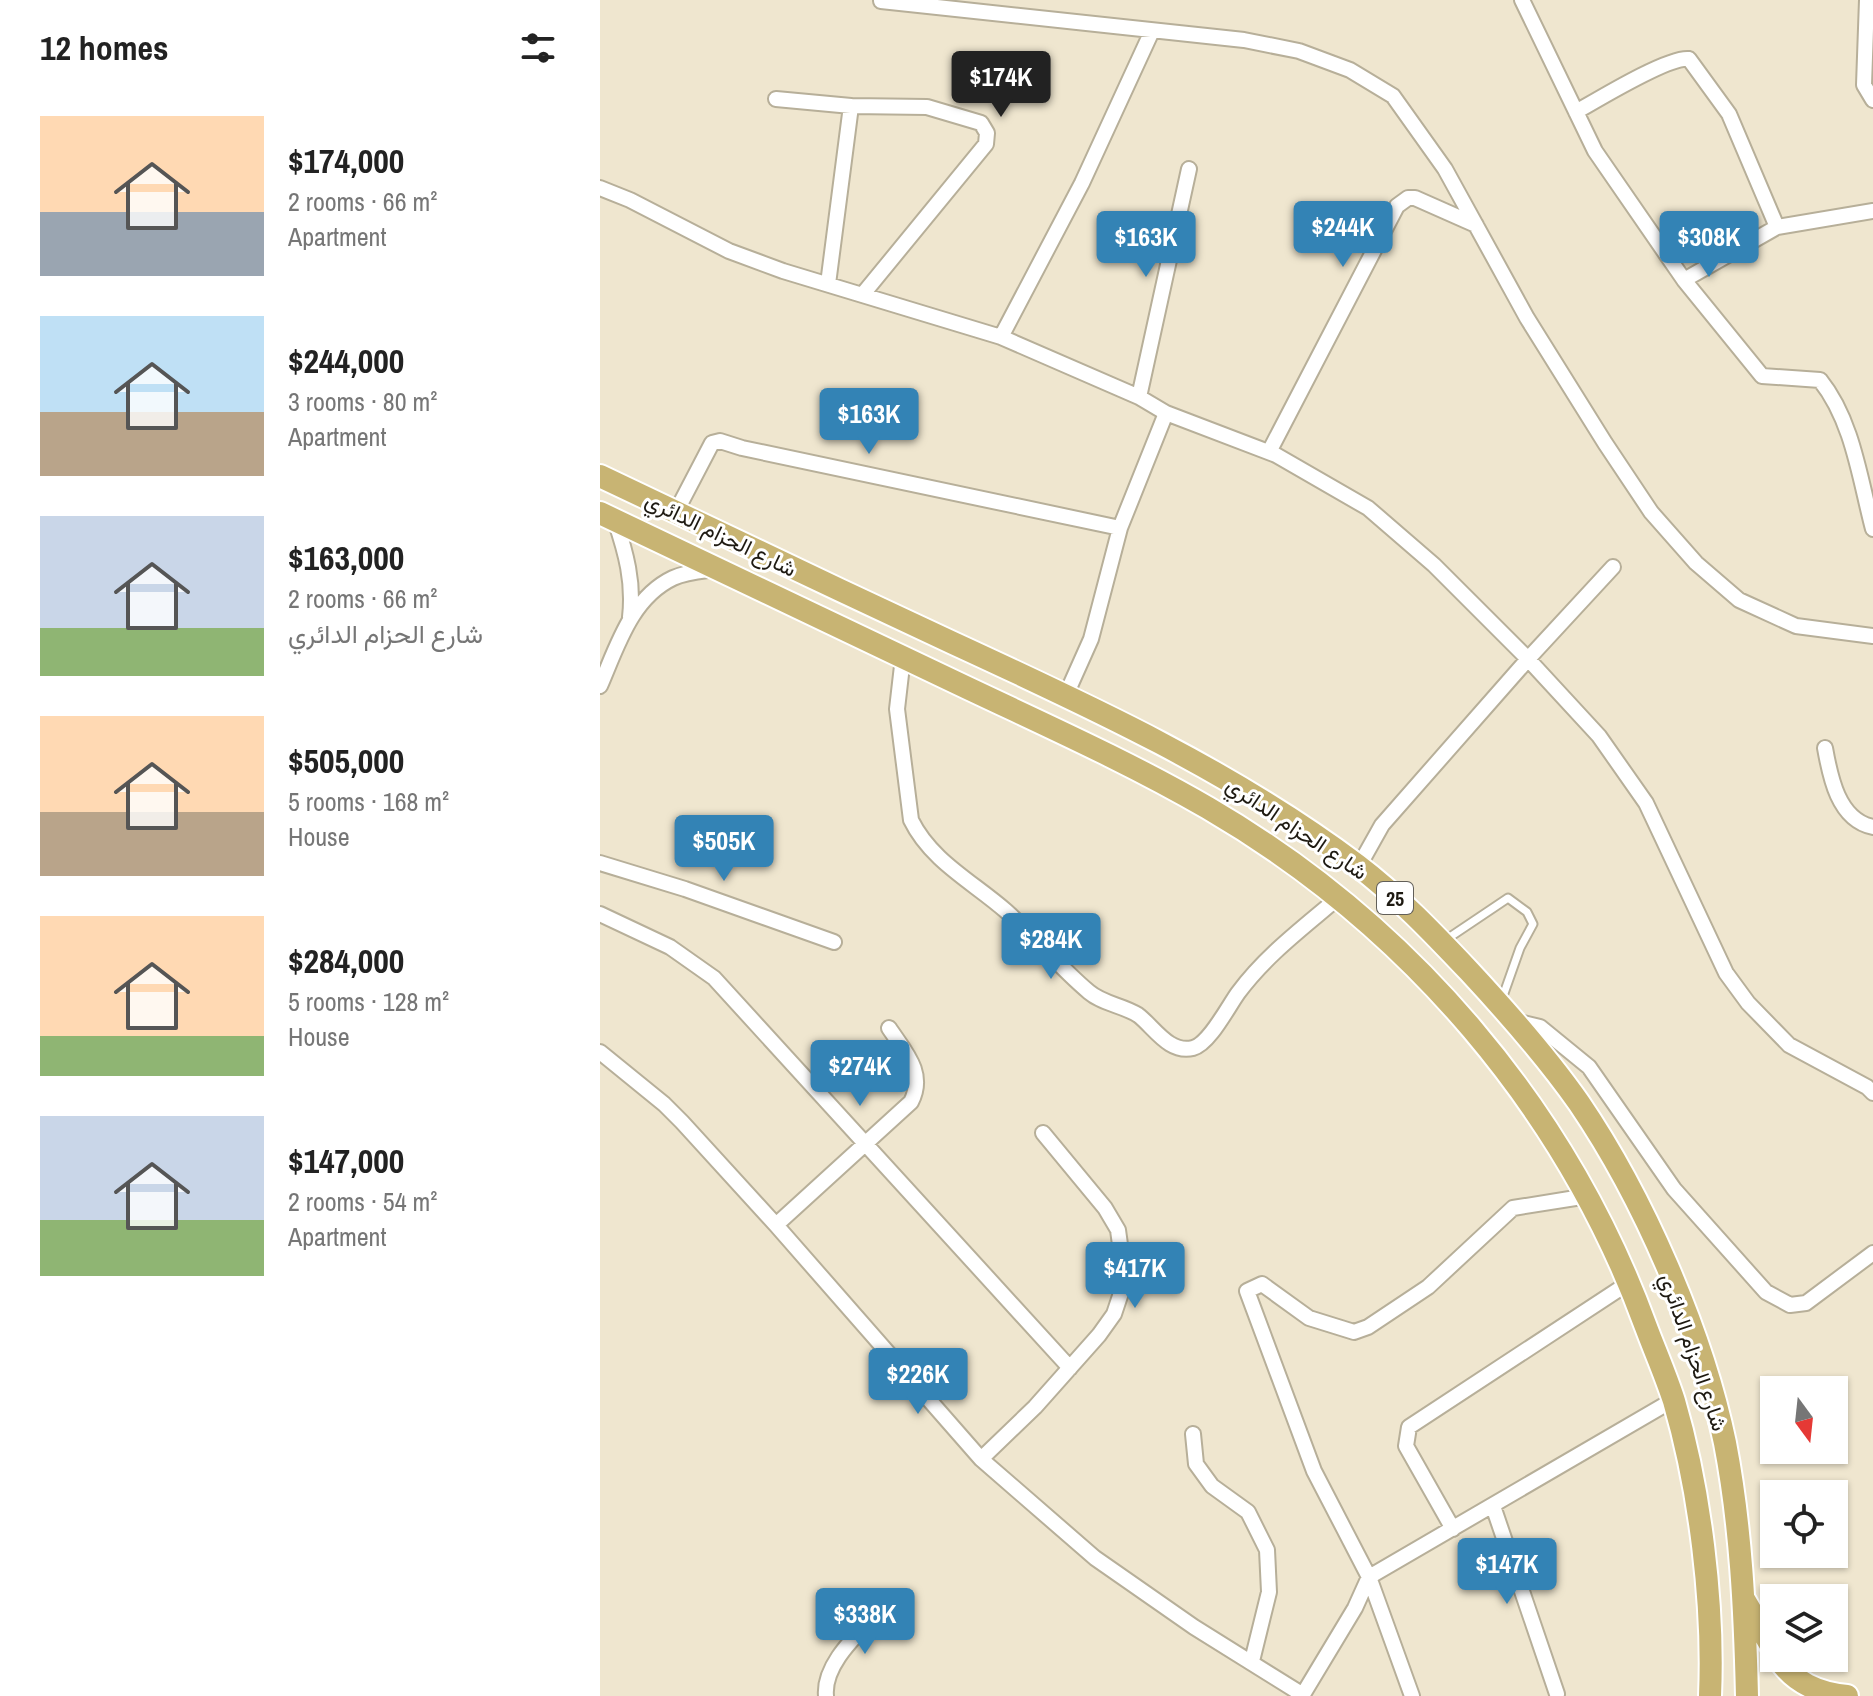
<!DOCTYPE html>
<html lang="en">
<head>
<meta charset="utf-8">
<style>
  body { margin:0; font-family:"Archivo Narrow",Vazirmatn,sans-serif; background:#f6f6f6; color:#222; height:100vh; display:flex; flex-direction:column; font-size:30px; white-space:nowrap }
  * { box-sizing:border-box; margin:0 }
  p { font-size:26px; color:#767676 }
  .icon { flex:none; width:44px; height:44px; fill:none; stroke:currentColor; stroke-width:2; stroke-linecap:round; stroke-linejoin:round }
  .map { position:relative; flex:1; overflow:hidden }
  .drawer { display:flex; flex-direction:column; background:#fff; width:600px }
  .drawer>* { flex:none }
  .needle { width:52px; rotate:165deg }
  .controls { position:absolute; left:1160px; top:1376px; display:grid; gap:16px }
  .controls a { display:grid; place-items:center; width:88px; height:88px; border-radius:0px; background:#fff; box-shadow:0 2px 6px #0004; font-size:40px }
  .price { position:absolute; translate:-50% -68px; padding:0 18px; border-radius:8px; background:#3383b5; color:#fff; font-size:26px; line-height:52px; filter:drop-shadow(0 2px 4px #0008) }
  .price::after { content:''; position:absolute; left:50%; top:48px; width:24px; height:18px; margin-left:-12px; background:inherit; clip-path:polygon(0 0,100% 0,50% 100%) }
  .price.current { background:#222; color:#fff }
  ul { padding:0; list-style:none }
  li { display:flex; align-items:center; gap:24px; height:200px; padding:0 40px }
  li span { display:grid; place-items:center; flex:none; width:224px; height:160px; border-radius:0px; color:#555 }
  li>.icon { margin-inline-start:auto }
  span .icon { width:96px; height:96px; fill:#fffc; stroke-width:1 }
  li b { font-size:34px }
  h2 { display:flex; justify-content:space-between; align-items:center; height:96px; padding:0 40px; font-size:34px }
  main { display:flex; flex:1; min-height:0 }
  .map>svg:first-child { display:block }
</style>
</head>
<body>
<main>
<section class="drawer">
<h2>12 homes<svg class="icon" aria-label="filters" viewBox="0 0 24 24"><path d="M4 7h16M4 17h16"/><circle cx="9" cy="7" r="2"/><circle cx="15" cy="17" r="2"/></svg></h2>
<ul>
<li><span style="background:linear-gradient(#ffd9b3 60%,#9aa5b1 0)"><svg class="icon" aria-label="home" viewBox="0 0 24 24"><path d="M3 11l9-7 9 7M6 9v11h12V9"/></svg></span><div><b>$174,000</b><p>2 rooms · 66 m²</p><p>Apartment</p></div></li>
<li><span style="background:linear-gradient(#bfe0f5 60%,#b9a48a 0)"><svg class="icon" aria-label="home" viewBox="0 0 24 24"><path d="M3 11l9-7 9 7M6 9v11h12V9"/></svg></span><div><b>$244,000</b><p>3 rooms · 80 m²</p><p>Apartment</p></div></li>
<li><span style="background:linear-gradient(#c9d6e8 70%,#8fb573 0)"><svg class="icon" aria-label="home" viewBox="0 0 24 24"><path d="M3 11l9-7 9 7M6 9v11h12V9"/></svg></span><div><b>$163,000</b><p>2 rooms · 66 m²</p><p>شارع الحزام الدائري</p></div></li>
<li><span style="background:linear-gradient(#ffd9b3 60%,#b9a48a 0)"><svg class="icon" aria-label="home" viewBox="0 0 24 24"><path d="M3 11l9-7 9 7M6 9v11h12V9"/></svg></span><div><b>$505,000</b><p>5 rooms · 168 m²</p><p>House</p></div></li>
<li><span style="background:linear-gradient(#ffd9b3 75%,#8fb573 0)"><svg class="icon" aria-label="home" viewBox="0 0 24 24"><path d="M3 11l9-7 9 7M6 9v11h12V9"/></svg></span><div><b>$284,000</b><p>5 rooms · 128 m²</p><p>House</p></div></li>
<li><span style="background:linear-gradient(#c9d6e8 65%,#8fb573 0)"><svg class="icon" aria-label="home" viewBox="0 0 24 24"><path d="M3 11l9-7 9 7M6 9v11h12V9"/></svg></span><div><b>$147,000</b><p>2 rooms · 54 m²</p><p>Apartment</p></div></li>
</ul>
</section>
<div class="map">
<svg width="1273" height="1696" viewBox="0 0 1273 1696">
  <rect width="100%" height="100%" fill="#efe6cf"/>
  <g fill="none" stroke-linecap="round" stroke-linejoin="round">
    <g stroke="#b7af99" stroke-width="11">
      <path id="service" d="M844,941L908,898L927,912L933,924L920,948L902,999"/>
    </g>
    <g stroke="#b7af99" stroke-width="18">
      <path id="minor" d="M922,0L995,151L1084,280L1162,376L1220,380C1253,421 1260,480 1273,529
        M1267,0L1264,85L1273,100
        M281,1L644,40L699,51L750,70L793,96L845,169L927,318L1005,443L1051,512L1096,563L1139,600L1196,626L1273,636
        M176,99L251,106L327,107L381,123L387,133L386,144L263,294
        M976,112C997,100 1069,56 1089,59L1129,114L1177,227
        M0,188L30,200L129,251L183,271L401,337L539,397L566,413L676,455L768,508L834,565L928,659L999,736L1046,803L1126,973L1148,1003L1189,1045L1267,1087L1273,1093
        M1084,280L1177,227L1273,211
        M228,284L251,106
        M401,337L482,183L552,31
        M539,397L589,169
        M669,452L797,206L808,198H815L876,225
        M76,512L112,443L120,441L142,448L520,528
        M15,520C26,553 34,582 30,617
        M303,657L297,709L311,820C331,861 373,882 406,911C435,937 459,967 489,992C503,1004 522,1005 538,1015C554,1027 569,1054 593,1048C609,1044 628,1007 638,993C666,955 704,927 739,897
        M0,686C17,647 31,598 73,578C86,572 102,571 116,569
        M466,695L491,639L520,528L566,413
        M1225,748C1230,776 1238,820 1273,827
        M0,863L85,889L234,942
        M759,866L782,825L928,659L1013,567
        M0,914L70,947L114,978L470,1368
        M915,1021L940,1027L989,1067L1074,1189L1166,1292L1190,1305L1206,1303L1273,1253
        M0,1052L64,1104L82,1122L176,1225L381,1459L495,1558L594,1627L703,1695
        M176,1225L311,1102C326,1073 305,1052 289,1028
        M593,1434L596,1464L612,1486L648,1512L667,1550L669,1592L652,1661
        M381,1459L435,1407L499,1335L514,1314L525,1281L518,1230L505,1208L443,1133
        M893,1506L957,1694
        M853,1529L806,1446L809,1427L1030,1282
        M226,1696C223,1664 258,1634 278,1612
        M702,1696L755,1608L769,1577L1073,1400
        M812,1696L769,1577L714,1471L647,1291L662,1284L709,1318L754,1332L768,1327L828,1287L913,1208L988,1196"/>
    </g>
    <g stroke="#fff" stroke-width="26">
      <path id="primary" d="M0,476C117,532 235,588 353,643C492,707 633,772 757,865C798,896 834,934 869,971C908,1013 946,1056 979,1103C1043,1197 1102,1332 1125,1443C1141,1526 1145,1612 1147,1696
        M0,513C119,569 238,626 357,683C441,723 527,761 608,808C809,925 966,1108 1046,1327C1055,1351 1066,1376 1074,1401C1100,1490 1114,1604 1110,1696
        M1145,1601L1174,1651
        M1178,1658C1194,1683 1218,1693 1247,1696"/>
    </g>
    <use href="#service" stroke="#fff" stroke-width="7"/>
    <use href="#minor" stroke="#fff" stroke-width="14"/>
    <use href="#primary" stroke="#c8b473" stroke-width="22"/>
  </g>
  <g text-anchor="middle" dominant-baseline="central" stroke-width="6" stroke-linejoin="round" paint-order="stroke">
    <rect fill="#fff" stroke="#625f59" stroke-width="2" x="777" y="882" width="36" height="32" rx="6"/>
    <g font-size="20" font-weight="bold" fill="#1e1a12">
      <text x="795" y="898">25</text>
    </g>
    <g font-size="22" fill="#1e1a12" stroke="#fff">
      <text transform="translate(121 534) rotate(26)">شارع الحزام الدائري</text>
      <text transform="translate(697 828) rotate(34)">شارع الحزام الدائري</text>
      <text transform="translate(1094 1352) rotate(71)">شارع الحزام الدائري</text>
    </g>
  </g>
</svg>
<div class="controls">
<a><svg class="needle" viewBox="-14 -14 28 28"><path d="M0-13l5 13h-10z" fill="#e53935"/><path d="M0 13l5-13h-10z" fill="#767676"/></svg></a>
<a><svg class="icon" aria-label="locate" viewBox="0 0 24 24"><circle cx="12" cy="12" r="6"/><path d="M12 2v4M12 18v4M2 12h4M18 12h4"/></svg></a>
<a><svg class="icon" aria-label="layers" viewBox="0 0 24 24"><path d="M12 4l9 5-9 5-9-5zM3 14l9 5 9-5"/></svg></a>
</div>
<b class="price current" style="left:401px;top:119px">$174K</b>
<b class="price" style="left:743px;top:269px">$244K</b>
<b class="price" style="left:546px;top:279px">$163K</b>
<b class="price" style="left:1109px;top:279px">$308K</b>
<b class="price" style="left:269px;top:456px">$163K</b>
<b class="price" style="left:124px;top:883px">$505K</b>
<b class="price" style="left:451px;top:981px">$284K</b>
<b class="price" style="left:260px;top:1108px">$274K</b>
<b class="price" style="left:535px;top:1310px">$417K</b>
<b class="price" style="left:318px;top:1416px">$226K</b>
<b class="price" style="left:907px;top:1606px">$147K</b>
<b class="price" style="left:265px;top:1656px">$338K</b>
</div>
</main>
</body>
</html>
